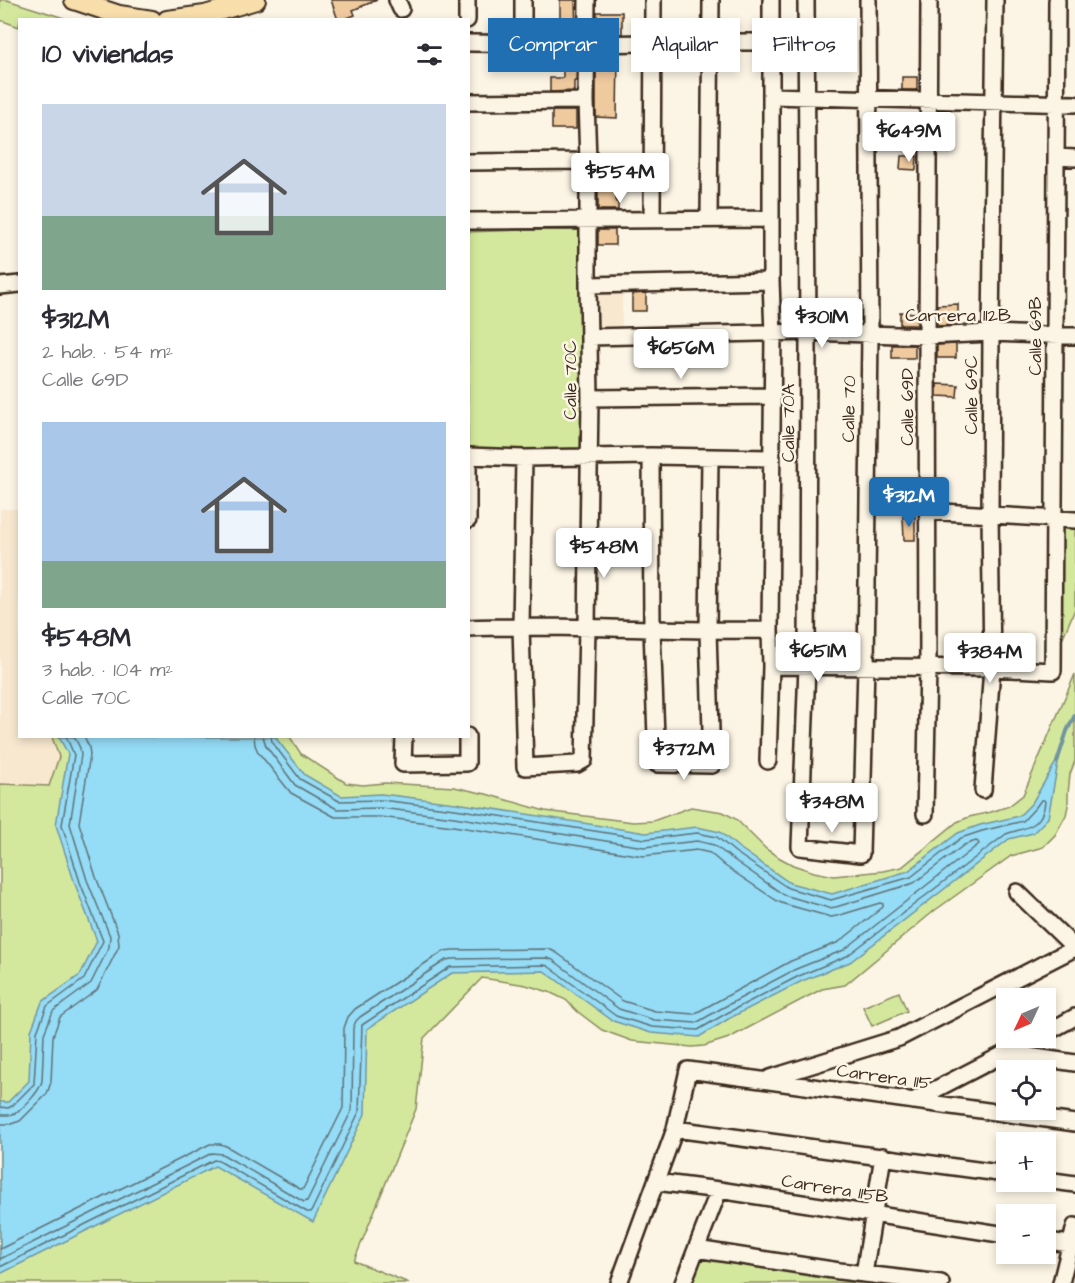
<!DOCTYPE html>
<html lang="es">
<head>
<meta charset="utf-8">
<style>
  body { margin:0; font-family:"Architects Daughter",sans-serif; background:#f7f7f7; color:#2b2b33; height:100vh; display:flex; flex-direction:column; font-size:22px; white-space:nowrap }
  * { box-sizing:border-box; margin:0 }
  p { font-size:20px; color:#7c7c81 }
  .icon { flex:none; width:33px; height:33px; fill:none; stroke:currentColor; stroke-width:2; stroke-linecap:round; stroke-linejoin:round }
  .map { position:relative; flex:1; overflow:hidden }
  .drawer { position:absolute; left:18px; top:18px; width:452px; height:720px; display:flex; flex-direction:column; background:#fff; border-radius:0px; box-shadow:0 3px 9px #0003 }
  .drawer>* { flex:none }
  .banner { position:absolute; left:488px; top:18px; width:496px; height:54px; display:flex; gap:12px }
  .needle { width:39px; rotate:226deg }
  .fabs { position:absolute; left:996px; top:988px; display:grid; gap:12px }
  .fabs a { display:grid; place-items:center; width:60px; height:60px; border-radius:0px; background:#fff; box-shadow:0 3px 9px #0003; font-size:30px }
  .price { position:absolute; translate:-50% -51px; padding:0 14px; border-radius:6px; background:#fff; color:#222; font-size:20px; line-height:39px; filter:drop-shadow(0 2px 3px #0008) }
  .price::after { content:''; position:absolute; left:50%; top:36px; width:18px; height:14px; margin-left:-9px; background:inherit; clip-path:polygon(0 0,100% 0,50% 100%) }
  .price.on { background:#1f6fb2; color:#fff }
  ul { padding:0; list-style:none }
  li { display:grid; align-content:center; gap:12px; height:318px; padding:0 24px }
  li span { display:grid; place-items:center; height:186px; border-radius:0px; color:#555 }
  li>.icon { margin-inline-start:auto }
  span .icon { width:108px; height:108px; fill:#fffc; stroke-width:1 }
  li b { font-size:26px }
  h2 { display:flex; justify-content:space-between; align-items:center; height:72px; padding:0 24px; font-size:26px }
  .chip { padding:0 21px; border-radius:0px; background:#fff; box-shadow:0 3px 9px #0003; font-size:21px; line-height:54px }
  .chip.on { background:#1f6fb2; color:#fff }
  .map>svg:first-child { display:block }
</style>
</head>
<body>
<div class="map">
<svg width="1075" height="1283" viewBox="0 0 1075 1283">
  <rect width="100%" height="100%" fill="#fcf5e5"/>
  <filter id="ink" filterUnits="userSpaceOnUse"><feTurbulence type="fractalNoise" baseFrequency=".0167" numOctaves="2"/><feDisplacementMap in="SourceGraphic" scale="12" xChannelSelector="R" yChannelSelector="G"/><feConvolveMatrix kernelMatrix="1 2 1 2 8 2 1 2 1" color-interpolation-filters="sRGB"/></filter>
  <g filter="url(#ink)">
    <path fill="#f8e8d0" d="M594,288H622V330L593,329Z
      M0,509H19L20,736L52,737L59,757L49,786L0,784Z"/>
    <path fill="#d4e89d" stroke="#88895e" stroke-width="1.5" d="M0,0H7L67,19L20,20L19,27L0,20Z
      M580,228L582,319L581,400L589,458L582,449H468V232Z
      M1054,526L1075,527V609L1054,658Z
      M1075,674V761L1070,774L1068,794V806L1066,815L1055,835L1043,847L1011,856L934,911L845,985L822,989L729,1038L704,1046L692,1047L632,1041L602,1030L578,1012L566,1000L549,992L526,985L482,978L424,1038L416,1109L354,1261L409,1283H0V784L49,786L59,757L52,737H290L301,754L346,783L363,785L385,783L454,787L486,794L545,811L633,822L653,821L691,807L723,812L736,819L766,849L780,858L793,865L814,872L834,876L883,871L902,867L957,822L969,817L991,812L1009,806L1023,795Z
      M899,992L907,1011L872,1026L863,1007Z
      M702,1254L900,1283H691Z"/>
    <path fill="#95dcf7" stroke="#7195a0" stroke-width="1.5" d="M59,737H275L305,775L341,796L381,794L456,803L646,833L697,827L720,832L738,847L790,883L832,894L908,871L958,833L980,825L1019,816L1032,803L1059,757L1048,818L1033,833L1009,839L850,962L802,981L730,1018L699,1037L651,1033L613,1021L544,971L452,973L367,1029L365,1114L313,1222L215,1166L0,1274V1102H8L29,1081L31,1031L42,1002L80,975L97,941L75,884L56,825L68,754Z"/>
    <g fill="none" stroke-linecap="round" stroke-linejoin="round">
      <path stroke="#5f7175" stroke-width="1.5" d="M0,1107L8,1108L12,1106L34,1084L37,1032L47,1006L84,979L103,941L80,882L62,825L74,755L66,736
        M0,1115C5,1115 11,1116 15,1113C24,1108 40,1091 42,1081L44,1034L53,1011L91,983L109,947L110,936L87,880L70,824L81,755L80,748L74,736
        M0,1124H11L20,1121L47,1094L51,1082L53,1036L60,1017L97,990L119,946L118,933L96,877L79,823L90,755L89,747L84,736
        M0,1249L210,1144H220L226,1146L300,1189H303L343,1108L344,1028L348,1017L355,1009L444,951L452,950L549,949L557,953L623,1001L655,1011L694,1014L791,961L839,942L883,907V904L880,903L837,916L831,917L784,904L777,901L725,866L710,853L697,850L643,856L453,826L380,817H335L291,793L258,752L255,745L254,736
        M0,1259L212,1153L222,1154L304,1202L307,1201L352,1110L353,1028L356,1021L360,1017L446,960L452,959L547,958L553,960L619,1009L654,1020L696,1023L724,1007L796,969L844,950L979,844L978,842L976,841L964,845L914,883L836,907L829,908L784,895L731,858L714,845L697,841L644,847L454,817L380,808L337,809L295,785L266,746L263,736
        M0,1267L214,1160L219,1161L307,1212H311L359,1112L362,1025L450,967L544,965L548,966L616,1016L652,1027L698,1030L727,1013L799,976L847,956L1006,834C1026,827 1042,828 1045,802L1044,800H1041L1036,807L1023,821L982,831L961,838L911,877L831,900L788,888L735,852L717,837L697,833L645,839L455,809L381,800L339,801L300,779L272,742L271,736"/>
      <path stroke="#7195a0" stroke-width="4" d="M1057,762L1067,731L1075,715"/>
    </g>
    <path fill="#efca9f" stroke="#3b2a1e" stroke-width="1.5" d="M331,0H377L353,10L355,15L342,20H338Z
      M560,0H575L576,34H563L564,19H560Z
      M597,12H622V34H597Z
      M618,53L617,118L596,117V54Z
      M563,54H577L576,81H574V91L550,92V78H563Z
      M902,77H917V90H902Z
      M552,111H576V129H552Z
      M901,156H917L916,170L900,169Z
      M598,164L618,165L616,202H618V210H598Z
      M598,230H615V245H598Z
      M646,293V311H632V294Z
      M958,304V325L937,326V305Z
      M900,312L917,313V325H900Z
      M956,344V358H937V345Z
      M892,345H915V358H892Z
      M937,384L958,385L957,397L937,396Z
      M903,516H915V540H904Z"/>
    <g fill="none" stroke-linecap="round" stroke-linejoin="round">
      <g stroke="#3b2a1e" stroke-width="20">
        <path id="minor" d="M397,0L401,9
          M806,0L808,332L807,666L800,847L861,854L866,666L870,334L868,0
          M467,20V0
          M468,43L586,44L710,42H771
          M523,44V0
          M771,96L1075,104
          M468,102L586,101
          M1056,157L1075,158
          M468,162L588,161
          M709,219L711,0
          M652,220L653,0
          M468,221L771,219
          M588,285L771,281
          M0,286L20,284
          M590,337L808,332L927,336L991,333L1075,336
          M590,398L773,396
          M468,456L524,458L651,456L771,458
          M651,456L652,629L657,764L712,765L708,631L710,457
          M524,458L521,626L525,767L577,764L584,760L587,628L590,398L588,285V161L586,101L587,0
          M927,511L1075,520
          M468,520V456
          M468,628C569,624 669,632 770,630
          M771,666L992,668L1053,671L1057,0
          M404,736L403,764L467,763V736
          M768,761L771,666L770,630L773,334L771,281V0
          M983,790L992,668L990,514L991,333L995,0
          M925,814L928,667L927,336L929,0
          M1017,892L1075,948
          M1046,1033L1075,1017
          M1008,1053L1075,1063
          M770,1078L899,1038L1075,948
          M913,1101L1035,1038
          M675,1129L1006,1174
          M1046,1180L1075,1184
          M656,1182L719,1190L1006,1235
          M1046,1241L1071,1244
          M696,1249L839,1271L941,1283
          M864,1274L883,1156
          M619,1283L675,1129L688,1070L1075,1123
          M683,1283L719,1190
          M1061,1283L1075,1226"/>
      </g>
      <g stroke="#3b2a1e" stroke-width="22">
        <path id="major" d="M74,0L119,15L152,20
          M167,20L205,15L256,0"/>
      </g>
      <use href="#minor" stroke="#fcf5e5" stroke-width="15"/>
      <use href="#major" stroke="#f8deab" stroke-width="18"/>
    </g>
  </g>
  <g text-anchor="middle" dominant-baseline="central" stroke-width="5" stroke-linejoin="round" paint-order="stroke">
    <g font-size="18" fill="#3b2a1e" stroke="#fcf5e5">
      <text x="958" y="315">Carrera 112B</text>
      <text transform="translate(1035 336) rotate(-90)">Calle 69B</text>
      <text transform="translate(570 380) rotate(-90)">Calle 70C</text>
      <text transform="translate(971 395) rotate(-90)">Calle 69C</text>
      <text transform="translate(907 407) rotate(-90)">Calle 69D</text>
      <text transform="translate(849 409) rotate(-89)">Calle 70</text>
      <text transform="translate(788 423) rotate(-90)">Calle 70A</text>
      <text transform="translate(884 1077) rotate(8)">Carrera 115</text>
      <text transform="translate(835 1189) rotate(9)">Carrera 115B</text>
    </g>
  </g>
</svg>
<div class="fabs">
<a><svg class="needle" viewBox="-14 -14 28 28"><path d="M0-13l5 13h-10z" fill="#e53935"/><path d="M0 13l5-13h-10z" fill="#7c7c81"/></svg></a>
<a><svg class="icon" aria-label="locate" viewBox="0 0 24 24"><circle cx="12" cy="12" r="6"/><path d="M12 2v4M12 18v4M2 12h4M18 12h4"/></svg></a>
<a>+</a>
<a>−</a>
</div>
<b class="price" style="left:909px;top:163px">$649M</b>
<b class="price" style="left:620px;top:204px">$554M</b>
<b class="price" style="left:822px;top:349px">$301M</b>
<b class="price" style="left:681px;top:380px">$656M</b>
<b class="price on" style="left:909px;top:528px">$312M</b>
<b class="price" style="left:604px;top:579px">$548M</b>
<b class="price" style="left:818px;top:683px">$651M</b>
<b class="price" style="left:990px;top:684px">$384M</b>
<b class="price" style="left:684px;top:781px">$372M</b>
<b class="price" style="left:832px;top:834px">$348M</b>
<div class="banner">
<a class="chip on">Comprar</a>
<a class="chip">Alquilar</a>
<a class="chip">Filtros</a>
</div>
<section class="drawer">
<h2>10 viviendas<svg class="icon" aria-label="filters" viewBox="0 0 24 24"><path d="M4 7h16M4 17h16"/><circle cx="9" cy="7" r="2"/><circle cx="15" cy="17" r="2"/></svg></h2>
<ul>
<li><span style="background:linear-gradient(#c9d6e8 60%,#7fa58c 0)"><svg class="icon" aria-label="home" viewBox="0 0 24 24"><path d="M3 11l9-7 9 7M6 9v11h12V9"/></svg></span><div><b>$312M</b><p>2 hab. · 54 m²</p><p>Calle 69D</p></div></li>
<li><span style="background:linear-gradient(#a9c7e8 75%,#7fa58c 0)"><svg class="icon" aria-label="home" viewBox="0 0 24 24"><path d="M3 11l9-7 9 7M6 9v11h12V9"/></svg></span><div><b>$548M</b><p>3 hab. · 104 m²</p><p>Calle 70C</p></div></li>
</ul>
</section>
</div>
</body>
</html>
